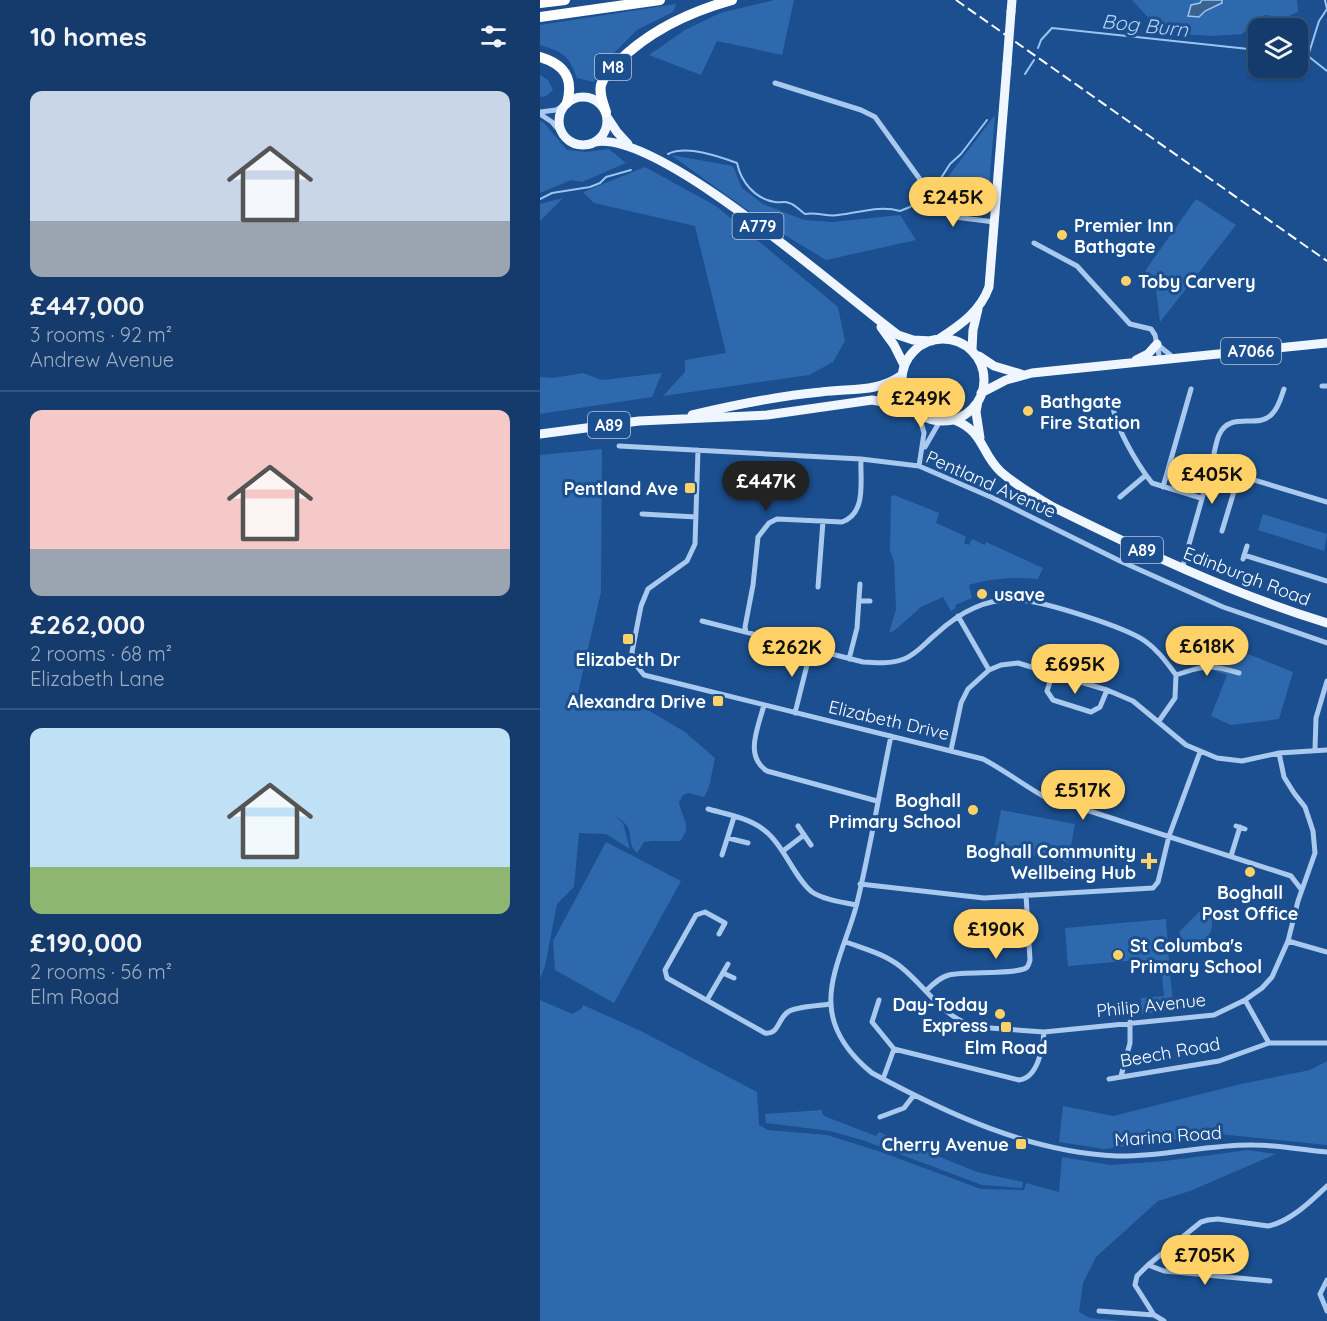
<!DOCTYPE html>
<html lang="en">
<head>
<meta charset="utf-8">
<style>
  body { margin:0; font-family:Quicksand,sans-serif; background:#1d4271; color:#f1f3f6; height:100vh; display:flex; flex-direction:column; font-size:22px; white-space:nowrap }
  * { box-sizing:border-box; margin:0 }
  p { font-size:20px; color:#9dadc1 }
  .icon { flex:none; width:33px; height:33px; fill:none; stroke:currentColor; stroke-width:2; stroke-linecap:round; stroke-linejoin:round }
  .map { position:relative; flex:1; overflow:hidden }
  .details { display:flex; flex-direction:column; background:#143b6b; width:540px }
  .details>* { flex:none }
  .buttons { position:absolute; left:708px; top:18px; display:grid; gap:12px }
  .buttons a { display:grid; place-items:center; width:60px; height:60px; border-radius:12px; background:#143b6b; box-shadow:0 2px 4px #0004,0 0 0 2px #33557e; font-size:30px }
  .price { position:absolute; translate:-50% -51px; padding:0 14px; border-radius:21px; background:#ffd166; color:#111; font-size:20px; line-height:39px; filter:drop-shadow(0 2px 3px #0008) }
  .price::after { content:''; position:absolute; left:50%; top:36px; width:18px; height:14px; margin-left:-9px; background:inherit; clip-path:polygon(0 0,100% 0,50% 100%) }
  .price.on { background:#222; color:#fff }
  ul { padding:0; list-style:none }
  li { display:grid; align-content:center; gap:12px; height:318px; padding:0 30px }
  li+li { border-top:2px solid #33557e }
  li span { display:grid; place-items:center; height:186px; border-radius:12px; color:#555 }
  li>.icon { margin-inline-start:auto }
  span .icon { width:108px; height:108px; fill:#fffc; stroke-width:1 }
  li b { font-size:26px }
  h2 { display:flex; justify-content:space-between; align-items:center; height:72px; padding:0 30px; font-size:26px }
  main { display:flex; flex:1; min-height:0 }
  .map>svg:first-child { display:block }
</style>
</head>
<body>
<main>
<section class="details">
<h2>10 homes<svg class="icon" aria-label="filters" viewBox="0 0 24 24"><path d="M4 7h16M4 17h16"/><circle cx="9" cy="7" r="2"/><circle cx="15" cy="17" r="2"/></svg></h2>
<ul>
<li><span style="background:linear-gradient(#c9d6e8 70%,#9aa5b1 0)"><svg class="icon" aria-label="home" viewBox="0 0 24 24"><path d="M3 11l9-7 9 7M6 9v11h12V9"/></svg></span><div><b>£447,000</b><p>3 rooms · 92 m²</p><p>Andrew Avenue</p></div></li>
<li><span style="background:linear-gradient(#f6c9c9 75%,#9aa5b1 0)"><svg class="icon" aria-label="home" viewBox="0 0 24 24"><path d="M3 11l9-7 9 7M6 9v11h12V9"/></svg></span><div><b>£262,000</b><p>2 rooms · 68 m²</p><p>Elizabeth Lane</p></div></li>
<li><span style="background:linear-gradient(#bfe0f5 75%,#8fb573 0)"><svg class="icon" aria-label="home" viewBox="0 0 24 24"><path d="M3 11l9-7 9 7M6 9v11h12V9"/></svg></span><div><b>£190,000</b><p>2 rooms · 56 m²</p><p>Elm Road</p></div></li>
</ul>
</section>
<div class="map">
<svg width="787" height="1321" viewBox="0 0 787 1321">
  <rect width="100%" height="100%" fill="#1b4f8f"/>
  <path fill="#2e69ad" d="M234,0H254L242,55L177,41L161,75L109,55L145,30L180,13Z
    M592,0H757L758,12L745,18L725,15L702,34L670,36L627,33L613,23Z
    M136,4L133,12L97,30L69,58L54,82L37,78C29,55 23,52 0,45V25Z
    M0,75L8,80L13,90L6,96L0,97Z
    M455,115L447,209L397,191Z
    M0,121L4,123L27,150L46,152L69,149L86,163L42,182L31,180L0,193Z
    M131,155L193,166L202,188L223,204L264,220L292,222L360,215L376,240L286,260L228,225Z
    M105,167L176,206L298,307L305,341L293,362L269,375L123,396L145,372V360L186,353L155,226L54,203L43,192Z
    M23,198L0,221V204Z
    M656,199L696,225L620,322L615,281L605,271Z
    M43,373L62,380L122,373L112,397L0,414V377L13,378Z
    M62,449L61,592L34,710L67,701L108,710L145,732L175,758L169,787L164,797L148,793L143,795L139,802C142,820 153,825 140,841H113L104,842L97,853C83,839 100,831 74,815L83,823L90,849L66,834L39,833L34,887L17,904L5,966L0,979V455Z
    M354,495L399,513L396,523L425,536L426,537L424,543L429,545L432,539L445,545L446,542L503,568L498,579C474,577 453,578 429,585L432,598L415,605L416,608L411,611L403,597L381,607L355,630L349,633L356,609L354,562L350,551L351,497Z
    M723,514L787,534L784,551L718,530Z
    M665,645H686L753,672L739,719L691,725L671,716L687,675L670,669L657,672Z
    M461,810L535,824L528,862L454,848Z
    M66,842L141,881L74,1003L15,970L13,941Z
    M662,909L671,915C676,936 663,948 642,941L639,932Z
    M626,919L629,961L597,963V960L528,966L525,928Z
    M621,964H629L634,1010L602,1014L601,998L624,996Z
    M0,1000L32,1014L41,1009L43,1005L101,1031L217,1092L219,1125L228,1130L287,1135L338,1151L441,1189L484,1190L486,1183L519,1192L522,1157L571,1165L625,1161L708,1150L736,1154L650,1191L618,1201L556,1257L543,1283L539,1312L550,1318L582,1321H0Z
    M787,1061V1145L679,1134L564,1149L519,1142L523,1106L573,1116L701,1084L770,1070Z
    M282,1110V1113L284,1116L336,1136L339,1132L437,1172L483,1182L482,1188L442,1185L322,1140L290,1131L226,1123L225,1114Z"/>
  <path fill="#3c6290" stroke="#9cc4f0" stroke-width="1.5" d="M662,0H682V3L665,11L659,17L648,16L651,5L660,3Z"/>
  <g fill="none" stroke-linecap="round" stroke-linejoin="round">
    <path stroke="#9cc4f0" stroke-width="2" d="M498,48L501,40L512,28L718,50
      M758,54L768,56L787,71
      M768,56L779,21L787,9L785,0
      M485,74L494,60
      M128,154C147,145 178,156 197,163C201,182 215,199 235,202C240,203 245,201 249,203C255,204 260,211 265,214C277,212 288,217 298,215C319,213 339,205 360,211L370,207L394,189L410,164L421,154L447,120
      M0,199L12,193L50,187L60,183L66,177L91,170"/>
    <path stroke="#a9c9ee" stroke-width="5" d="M235,83L321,110L335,117L387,189L408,213L415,217L454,222
      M0,112L16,110L25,105
      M0,114L12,122L25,137
      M494,243L537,266L590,324L611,329L615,335L620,360
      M618,345L634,358
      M782,386H787
      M572,400C573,424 597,464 612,483L661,498
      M79,446L321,459L379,466L453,498L580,561L683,607L787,643
      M385,447L400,421
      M158,450L155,544L147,561L108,589L101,606L92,652L95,664L104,675L443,759C464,770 482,784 503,796L751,876L761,889
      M379,466L384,433L379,415
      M671,467C674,457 675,444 679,435C690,410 718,430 732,414C739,407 741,397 744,389
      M623,487L651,389
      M580,497L606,475
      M102,514L156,517
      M682,531L699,475
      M704,555L787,581
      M703,559L707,546
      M642,569L671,467L787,502
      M278,587L283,521
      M319,601H330
      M418,616L449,670
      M162,621L323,662C336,663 351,664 364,659C377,654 385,643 396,634C407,624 420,614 434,608C447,602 464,599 479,600C503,601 585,627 605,641C618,650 627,663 636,675L635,698L619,721
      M206,632L205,627L213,585L218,537L229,523L237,519L302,522C327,513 320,481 321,459
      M309,659L317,628L320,584
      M513,673L507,691L513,700L551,712L560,707L567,690
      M636,675C665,665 669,664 699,673
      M224,705C218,728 204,756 227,771L337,801
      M255,713L271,649
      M351,736C339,793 330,851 316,907C308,937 289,974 291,1004C292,1032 311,1056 332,1073C408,1114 489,1152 577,1156C623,1157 669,1144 714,1145C738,1145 763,1150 787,1152
      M775,749L776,718L787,681
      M411,750L421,703L428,689L449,670L461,665L478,663L567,690L593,701L646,745L677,758L702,761L739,753L787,750
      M168,809C186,814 209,818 224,830C244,845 255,879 272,892C284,900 302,902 316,905
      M547,811L558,780
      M258,826L271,845
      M696,826L705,829
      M188,838L208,843
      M243,851L264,835
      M182,855L194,817
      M691,856L700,827
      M320,884L444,898L613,888L618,882L629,836L660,752
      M179,934L185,923L165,912L156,915L125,970L127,978L225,1033C239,1035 238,1018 248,1012C256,1006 280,1006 290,1004
      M748,941L787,952
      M306,942C325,949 345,954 361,967C387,988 403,1018 436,1027L504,1032L674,1015L705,1000L722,988L732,977L748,941L758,901L775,853L773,831L765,807L754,793L744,777L739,753
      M183,973L194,978
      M386,991C392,985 400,977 409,975C426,971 473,975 486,968C489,966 489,963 490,960L486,895
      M167,1000L188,964
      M339,1000L332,1022L354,1049L479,1080C498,1078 503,1047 504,1032
      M705,1000L729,1043
      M581,1076L590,1043V1022
      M343,1079L354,1049
      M569,1079L679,1061L729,1043H787
      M340,1117L364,1108L374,1095
      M608,1265L624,1271L730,1281
      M787,1280L780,1294L787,1311
      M559,1311L614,1315
      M624,1321L614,1315L595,1285L597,1276L608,1265L661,1222L668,1220L678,1219L728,1226C750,1222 771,1201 787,1186"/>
    <path stroke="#f0f6ff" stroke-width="9" d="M471,12L472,0
      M19 121a24 24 0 1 1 48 0a24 24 0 1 1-48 0Z
      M67,117L77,132L88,144
      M55,142C119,130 302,294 358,335L373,340L392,341
      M341,327L354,345L364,365
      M399,339C420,325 440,312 449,287L467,64
      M362 380a41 41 0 1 1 82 0a41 41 0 1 1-82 0Z
      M432,349L433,330L438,309
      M439,356L454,366L481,374
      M596,360L608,354L617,344
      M441,393L466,380L492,373L787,343
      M438,401L436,412L440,438
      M152,415C194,405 238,396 281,392C311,388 337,393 362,375
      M412,419C445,431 440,453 461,472C476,485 494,496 511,506C602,551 690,593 787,623
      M0,434L99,421L227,415L332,400L355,404L374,410"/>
    <path stroke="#fff" stroke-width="10" d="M0,3L25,0
      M0,17L120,0
      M0,57C24,64 34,78 27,103
      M66,112C63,103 59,94 61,85C64,75 71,69 78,62C110,30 149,12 192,0"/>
    <path stroke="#fff" stroke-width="2" stroke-dasharray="10 4.5" stroke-linecap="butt" d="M416,0L787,261"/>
    <path stroke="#f0f6ff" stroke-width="9" d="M467,64L471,12"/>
  </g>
  <g fill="#ffd166" stroke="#1b4f8f" stroke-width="2">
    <circle cx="522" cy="235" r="6"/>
    <circle cx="586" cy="281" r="6"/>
    <circle cx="488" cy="411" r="6"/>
    <rect x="144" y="482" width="12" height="12" rx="3"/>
    <circle cx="442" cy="594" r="6"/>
    <rect x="82" y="633" width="12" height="12" rx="3"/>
    <rect x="172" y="695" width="12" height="12" rx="3"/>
    <circle cx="433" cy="810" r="6"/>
    <path d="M606 852h6v6h6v6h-6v6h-6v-6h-6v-6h6z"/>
    <circle cx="710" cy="872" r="6"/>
    <circle cx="578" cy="955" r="6"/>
    <circle cx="460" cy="1014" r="6"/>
    <rect x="460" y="1021" width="12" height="12" rx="3"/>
    <rect x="475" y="1138" width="12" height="12" rx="3"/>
  </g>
  <g text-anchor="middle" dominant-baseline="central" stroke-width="6" stroke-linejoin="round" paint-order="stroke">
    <g fill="#1b4f8f" stroke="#bbcadd" stroke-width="1.5">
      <rect x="55" y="54" width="36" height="26" rx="4.5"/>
      <rect x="192.5" y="213" width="51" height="26" rx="4.5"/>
      <rect x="681" y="338" width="60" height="26" rx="4.5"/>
      <rect x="48" y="412" width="42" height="26" rx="4.5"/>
      <rect x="581" y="537" width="42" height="26" rx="4.5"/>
    </g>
    <g font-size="16" font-weight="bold" fill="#fff">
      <text x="73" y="67">M8</text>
      <text x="218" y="226">A779</text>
      <text x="711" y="351">A7066</text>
      <text x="69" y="425">A89</text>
      <text x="602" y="550">A89</text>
    </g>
    <g font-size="18" font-weight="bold" fill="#fff" stroke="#1b4f8f" text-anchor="end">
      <text x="534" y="225" text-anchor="start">Premier Inn<tspan x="534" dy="21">Bathgate</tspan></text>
      <text x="598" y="281" text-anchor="start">Toby Carvery</text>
      <text x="500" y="401" text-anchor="start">Bathgate<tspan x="500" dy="21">Fire Station</tspan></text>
      <text x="138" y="488">Pentland Ave</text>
      <text x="454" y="594" text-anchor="start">usave</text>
      <text x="88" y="659" text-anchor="middle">Elizabeth Dr</text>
      <text x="166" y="701">Alexandra Drive</text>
      <text x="421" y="800">Boghall<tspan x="421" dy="21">Primary School</tspan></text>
      <text x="596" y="851">Boghall Community<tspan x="596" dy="21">Wellbeing Hub</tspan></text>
      <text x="710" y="892" text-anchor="middle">Boghall<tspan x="710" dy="21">Post Office</tspan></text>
      <text x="590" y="945" text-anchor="start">St Columba's<tspan x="590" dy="21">Primary School</tspan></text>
      <text x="448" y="1004">Day-Today<tspan x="448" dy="21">Express</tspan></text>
      <text x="466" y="1047" text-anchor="middle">Elm Road</text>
      <text x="469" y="1144">Cherry Avenue</text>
    </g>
    <g font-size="18" fill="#fff" stroke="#1b4f8f">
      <text transform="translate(451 484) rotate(24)">Pentland Avenue</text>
      <text transform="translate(707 576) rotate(21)">Edinburgh Road</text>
      <text transform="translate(349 720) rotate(13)">Elizabeth Drive</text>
      <text transform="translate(611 1005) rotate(-6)">Philip Avenue</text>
      <text transform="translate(630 1052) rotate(-10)">Beech Road</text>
      <text transform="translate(628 1136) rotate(-4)">Marina Road</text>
    </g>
    <g font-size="20" font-style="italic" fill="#b5d3f5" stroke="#1b4f8f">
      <text transform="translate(605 25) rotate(6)">Bog Burn</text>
    </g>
  </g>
</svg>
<div class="buttons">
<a><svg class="icon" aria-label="layers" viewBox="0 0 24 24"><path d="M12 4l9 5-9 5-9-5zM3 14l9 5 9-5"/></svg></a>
</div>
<b class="price" style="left:413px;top:228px">£245K</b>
<b class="price" style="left:381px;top:429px">£249K</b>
<b class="price" style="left:672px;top:505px">£405K</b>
<b class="price on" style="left:226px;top:512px">£447K</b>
<b class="price" style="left:667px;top:677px">£618K</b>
<b class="price" style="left:252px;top:678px">£262K</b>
<b class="price" style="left:535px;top:695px">£695K</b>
<b class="price" style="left:543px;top:821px">£517K</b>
<b class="price" style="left:456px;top:960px">£190K</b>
<b class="price" style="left:665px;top:1286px">£705K</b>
</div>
</main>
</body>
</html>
